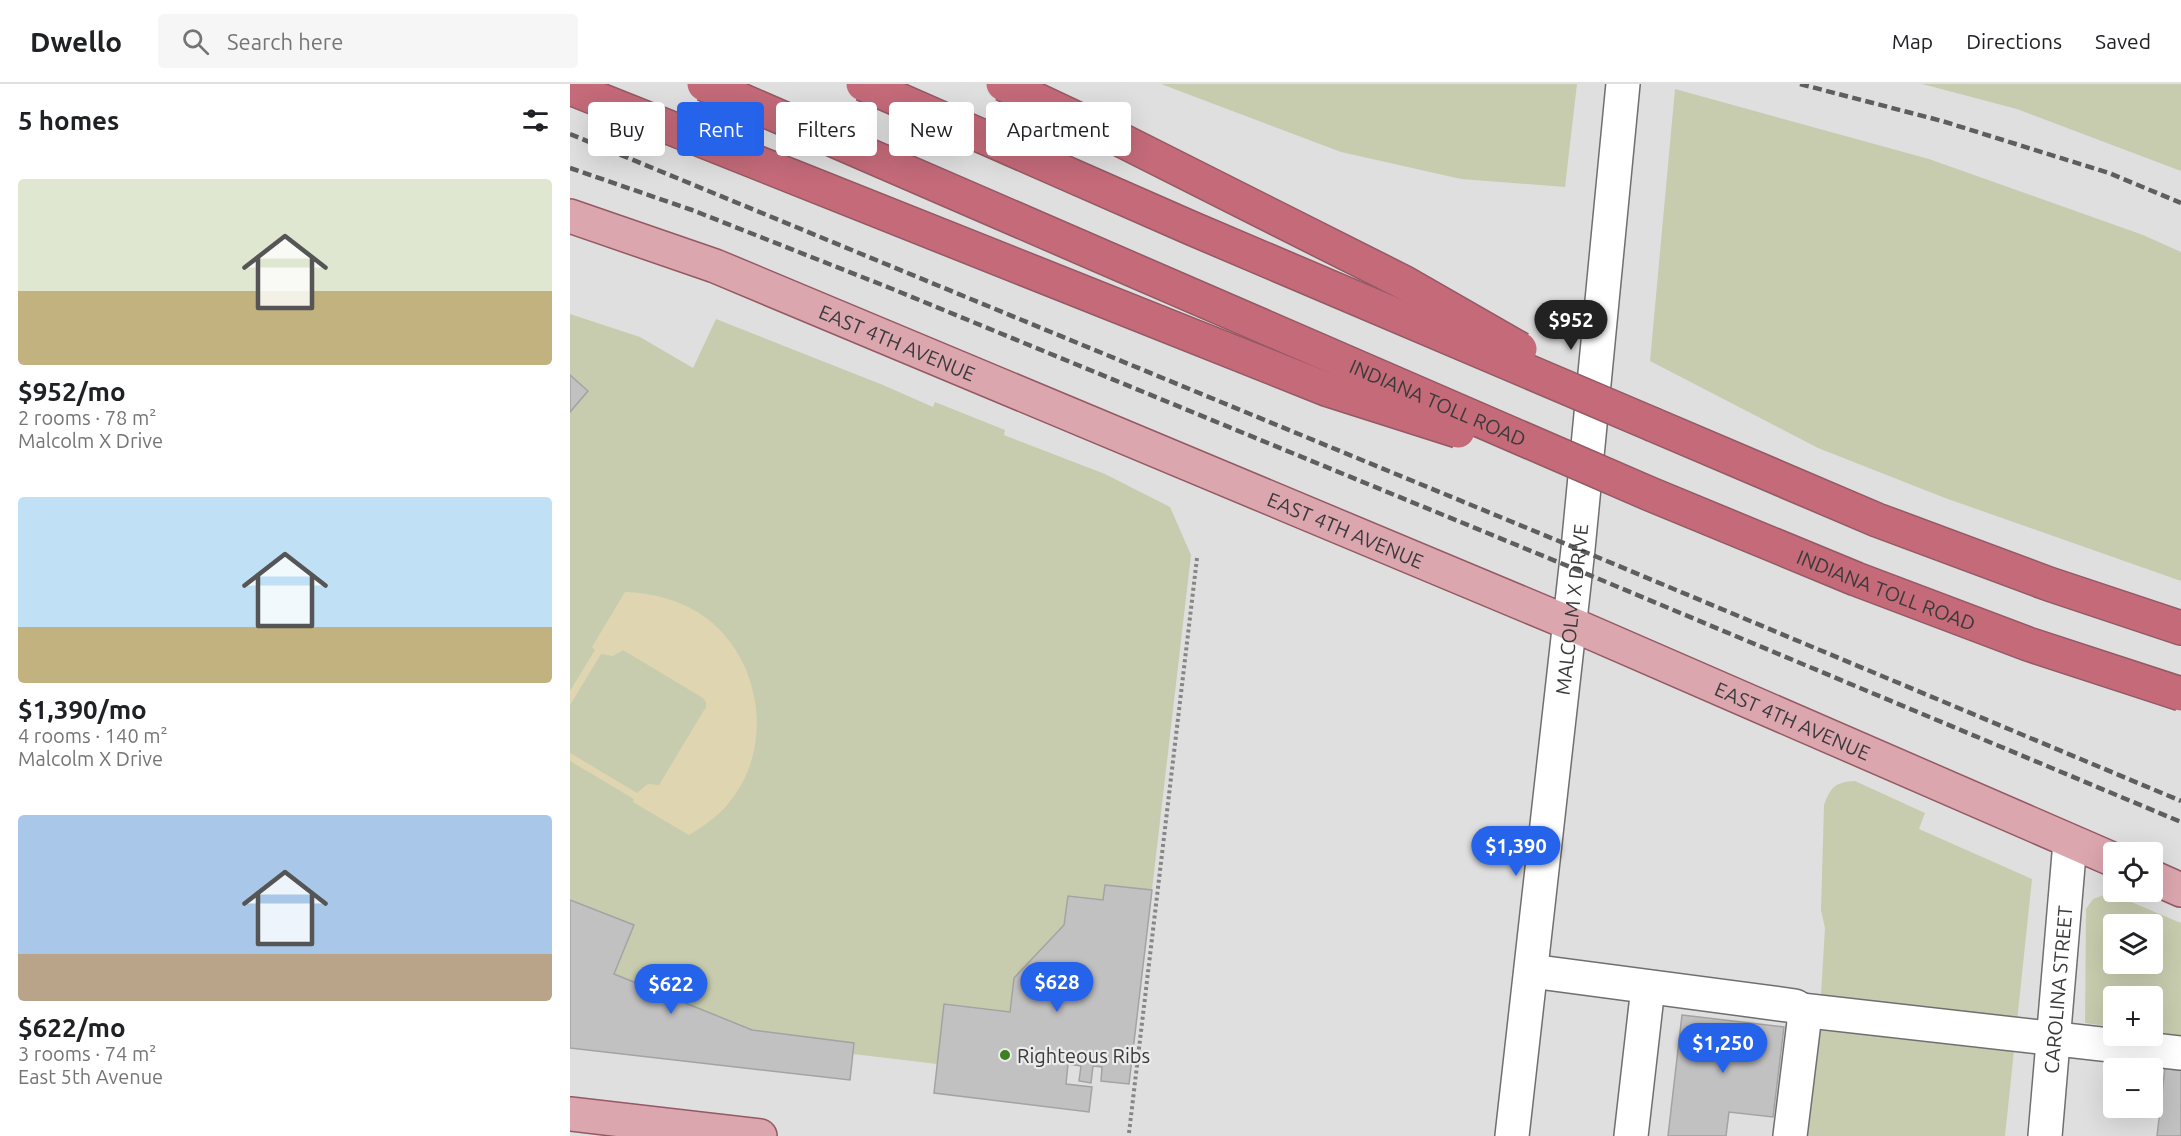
<!DOCTYPE html>
<html lang="en">
<head>
<meta charset="utf-8">
<style>
  body { margin:0; font-family:Ubuntu,sans-serif; background:#f6f6f6; color:#202124; height:100vh; display:flex; flex-direction:column; font-size:22px; white-space:nowrap }
  * { box-sizing:border-box; margin:0 }
  p { font-size:20px; color:#757577 }
  .icon { flex:none; width:33px; height:33px; fill:none; stroke:currentColor; stroke-width:2; stroke-linecap:round; stroke-linejoin:round }
  .map { position:relative; flex:1; overflow:hidden }
  .details { display:flex; flex-direction:column; background:#fff; width:570px }
  .details>* { flex:none }
  .top-card { position:absolute; left:18px; top:18px; width:570px; height:54px; display:flex; gap:12px }
  .tools { position:absolute; left:1533px; top:758px; display:grid; gap:12px }
  .tools a { display:grid; place-items:center; width:60px; height:60px; border-radius:6px; background:#fff; box-shadow:0 6px 24px #0002; font-size:30px }
  .price { position:absolute; translate:-50% -51px; padding:0 14px; border-radius:21px; background:#2563eb; color:#fff; font-size:20px; line-height:39px; filter:drop-shadow(0 2px 3px #0008) }
  .price::after { content:''; position:absolute; left:50%; top:36px; width:18px; height:14px; margin-left:-9px; background:inherit; clip-path:polygon(0 0,100% 0,50% 100%) }
  .price.selected { background:#222; color:#fff }
  ul { padding:0; list-style:none }
  li { display:grid; align-content:center; gap:12px; height:318px; padding:0 18px }
  li span { display:grid; place-items:center; height:186px; border-radius:6px; color:#555 }
  li>.icon { margin-inline-start:auto }
  span .icon { width:108px; height:108px; fill:#fffc; stroke-width:1 }
  li b { font-size:26px }
  h2 { display:flex; justify-content:space-between; align-items:center; height:72px; padding:0 18px; font-size:26px }
  .tag { padding:0 21px; border-radius:6px; background:#fff; box-shadow:0 6px 24px #0002; font-size:21px; line-height:54px }
  .tag.selected { background:#2563eb; color:#fff }
  header { display:flex; align-items:center; gap:36px; box-sizing:border-box; height:84px; padding:0 30px; background:#fff; border-bottom:2px solid #e0e0e0 }
  header strong { font-size:28px }
  nav { display:flex; gap:33px; margin-inline-start:auto; font-size:21px }
  .search { width:420px; height:54px; background:#f6f6f6; display:flex; align-items:center; gap:15px; box-sizing:border-box; padding:0 21px; border-radius:6px; color:#757577; font-size:22px }
  main { display:flex; flex:1; min-height:0 }
  .map>svg:first-child { display:block }
</style>
</head>
<body>
<header>
<strong>Dwello</strong>
<div class="search"><svg class="icon" aria-label="search" viewBox="0 0 24 24"><circle cx="10" cy="10" r="6"/><path d="M15 15l6 6"/></svg>Search here</div>
<nav><a>Map</a><a>Directions</a><a>Saved</a></nav>
</header>
<main>
<section class="details">
<h2>5 homes<svg class="icon" aria-label="filters" viewBox="0 0 24 24"><path d="M4 7h16M4 17h16"/><circle cx="9" cy="7" r="2"/><circle cx="15" cy="17" r="2"/></svg></h2>
<ul>
<li><span style="background:linear-gradient(#dfe7d0 60%,#c2b280 0)"><svg class="icon" aria-label="home" viewBox="0 0 24 24"><path d="M3 11l9-7 9 7M6 9v11h12V9"/></svg></span><div><b>$952/mo</b><p>2 rooms · 78 m²</p><p>Malcolm X Drive</p></div></li>
<li><span style="background:linear-gradient(#bfe0f5 70%,#c2b280 0)"><svg class="icon" aria-label="home" viewBox="0 0 24 24"><path d="M3 11l9-7 9 7M6 9v11h12V9"/></svg></span><div><b>$1,390/mo</b><p>4 rooms · 140 m²</p><p>Malcolm X Drive</p></div></li>
<li><span style="background:linear-gradient(#a9c7e8 75%,#b9a48a 0)"><svg class="icon" aria-label="home" viewBox="0 0 24 24"><path d="M3 11l9-7 9 7M6 9v11h12V9"/></svg></span><div><b>$622/mo</b><p>3 rooms · 74 m²</p><p>East 5th Avenue</p></div></li>
</ul>
</section>
<div class="map">
<svg width="1611" height="1052" viewBox="0 0 1611 1052">
  <rect width="100%" height="100%" fill="#dfdfe0"/>
  <path fill="#c7ccae" fill-rule="evenodd" d="M591,0H1007L995,103L891,95L771,68Z
    M1352,0H1611V87L1447,25Z
    M1105,5L1359,75L1573,151L1611,168V497L1375,414L1248,364L1080,277Z
    M0,230L70,253L123,284L146,235L313,301L363,323L365,318L435,346L434,351L535,390L600,423L621,471L582,806L535,801L533,816L494,841L444,894L440,928L367,980L283,970L284,959L182,946L44,890L64,841L0,816V328L18,307L0,291Z
    M1285,697L1355,729L1349,745L1462,795L1435,1052H1235L1250,940L1251,910L1255,844L1251,826L1254,721C1261,703 1265,698 1285,697Z
    M1540,809L1611,839V952L1583,948L1582,912H1544L1543,943L1515,939L1516,825L1523,815ZM1544,840H1582V879H1544Z"/>
  <path fill="#dfd6b1" d="M55,508C82,509 106,515 129,529C190,568 206,659 161,716C150,731 135,741 119,751L63,718L64,715L0,677V669L67,709L78,700L89,701L136,623V618L133,614L53,566L43,572L31,570L0,621V607L25,566L22,563Z"/>
  <path fill="#c1c1c2" stroke="#a3a3a4" stroke-width="1.5" d="M0,291L18,307L0,328Z
    M535,801L582,806L559,1000L531,997L532,983L523,982L521,999L509,997L511,982L498,980L496,1000L522,1003L519,1028L364,1009L374,920L440,928L444,894L494,841L498,812L533,816Z
    M0,816L64,841L44,890L182,946L284,959L280,996L0,964Z
    M1112,931L1214,943L1203,1033L1159,1028L1156,1052H1098Z
    M1595,984L1611,986V1052H1587Z"/>
  <g fill="none" stroke-linecap="round" stroke-linejoin="round">
    <g stroke="#6f6f70" stroke-width="36">
      <g id="minor">
        <path d="M961,887L1225,922L1231,926L1234,938L1220,1052"/>
        <path d="M1231,926L1611,969"/>
        <path id="s1" d="M942,1052L1008,465L1053,0"/>
        <path d="M1061,1052L1078,903"/>
        <path id="s2" d="M1475,1052L1500,758"/>
      </g>
    </g>
    <g stroke="#945963" stroke-width="36">
      <g id="major">
        <path id="s3" d="M0,132L145,182L999,539L1544,776"/>
        <path d="M1582,793L1611,806"/>
        <path d="M0,1030L190,1052"/>
      </g>
    </g>
    <g stroke="#945963" stroke-width="36">
      <path id="highway" d="M1084,341L1307,436L1479,500L1611,544"/>
    </g>
    <path stroke="#868687" stroke-width="4" stroke-dasharray="3 3" stroke-linecap="butt" d="M559,1049L627,474"/>
    <use href="#minor" stroke="#fff" stroke-width="33"/>
    <use href="#major" stroke="#dca6af" stroke-width="33"/>
    <use href="#highway" stroke="#c46a79" stroke-width="33"/>
    <path stroke="#5e5e5f" stroke-width="4.5" stroke-dasharray="9 4.5" stroke-linecap="butt" d="M1230,0L1372,37L1539,89L1611,119
      M0,50L1008,465L1611,717
      M0,84L122,126L320,204L1005,485L1611,738"/>
    <g stroke="#945963" stroke-width="36" stroke-linecap="butt">
      <g id="highway-bridge">
        <path id="s4" d="M134,0L1080,410L1286,495L1458,560L1611,610"/>
        <path d="M293,0L621,144L1084,341"/>
        <path d="M433,0L537,49L835,199L950,265"/>
        <path d="M0,4L756,305L888,347"/>
      </g>
    </g>
    <use href="#highway-bridge" stroke="#c46a79" stroke-width="33"/>
  </g>
  <circle fill="#3e7f20" stroke="#ececed" stroke-width="2" cx="435" cy="971" r="6"/>
  <g text-anchor="middle" dominant-baseline="central" stroke-width="4.5" stroke-linejoin="round" paint-order="stroke">
    <g font-size="20" fill="#3a3a3b" stroke="#ececed">
      <text stroke="none"><textPath href="#s3" startOffset="351">EAST 4TH AVENUE</textPath></text>
      <text stroke="none"><textPath href="#s4" startOffset="800">INDIANA TOLL ROAD</textPath></text>
      <text stroke="none"><textPath href="#s3" startOffset="837">EAST 4TH AVENUE</textPath></text>
      <text stroke="none"><textPath href="#s4" startOffset="1286">INDIANA TOLL ROAD</textPath></text>
      <text stroke="none"><textPath href="#s1" startOffset="530">MALCOLM X DRIVE</textPath></text>
      <text stroke="none"><textPath href="#s3" startOffset="1323">EAST 4TH AVENUE</textPath></text>
      <text stroke="none"><textPath href="#s2" startOffset="147">CAROLINA STREET</textPath></text>
    </g>
    <g font-size="20" fill="#3a3a3b" stroke="#ececed" text-anchor="start">
      <text x="447" y="971">Righteous Ribs</text>
    </g>
  </g>
</svg>
<div class="tools">
<a><svg class="icon" aria-label="locate" viewBox="0 0 24 24"><circle cx="12" cy="12" r="6"/><path d="M12 2v4M12 18v4M2 12h4M18 12h4"/></svg></a>
<a><svg class="icon" aria-label="layers" viewBox="0 0 24 24"><path d="M12 4l9 5-9 5-9-5zM3 14l9 5 9-5"/></svg></a>
<a>+</a>
<a>−</a>
</div>
<b class="price selected" style="left:1001px;top:267px">$952</b>
<b class="price" style="left:946px;top:793px">$1,390</b>
<b class="price" style="left:487px;top:929px">$628</b>
<b class="price" style="left:101px;top:931px">$622</b>
<b class="price" style="left:1153px;top:990px">$1,250</b>
<div class="top-card">
<a class="tag">Buy</a>
<a class="tag selected">Rent</a>
<a class="tag">Filters</a>
<a class="tag">New</a>
<a class="tag">Apartment</a>
</div>
</div>
</main>
</body>
</html>
